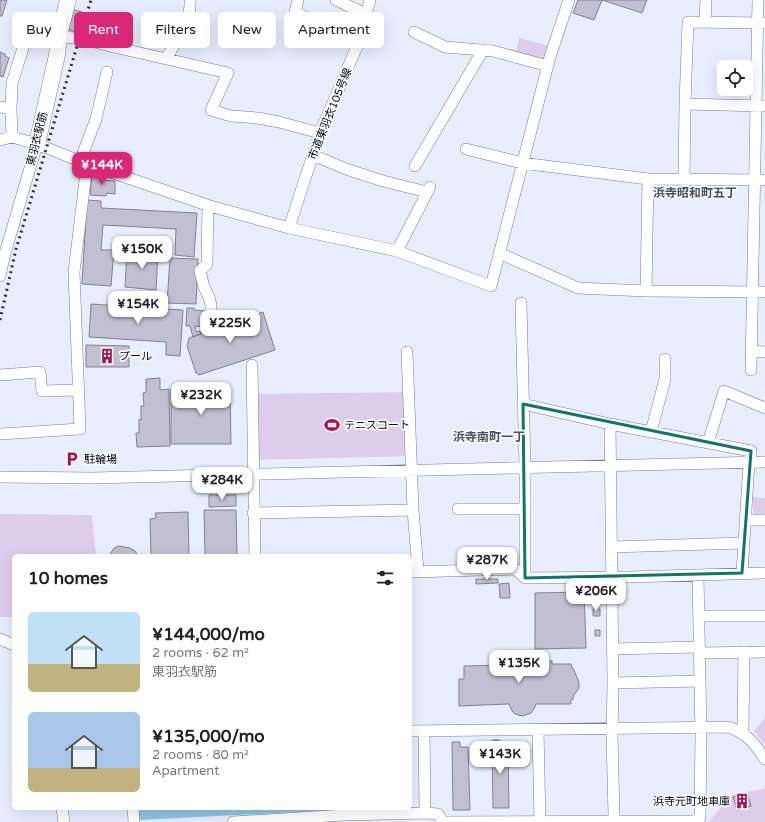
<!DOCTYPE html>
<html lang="en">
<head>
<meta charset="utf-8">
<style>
  body { margin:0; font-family:"Varela Round","Noto Sans JP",sans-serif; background:#f6f6f6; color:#222; height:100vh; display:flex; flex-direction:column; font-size:15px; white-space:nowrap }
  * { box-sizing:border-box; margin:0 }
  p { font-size:13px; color:#767676 }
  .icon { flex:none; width:22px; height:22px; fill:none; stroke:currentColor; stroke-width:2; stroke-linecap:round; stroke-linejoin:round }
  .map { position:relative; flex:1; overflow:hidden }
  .details { position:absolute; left:12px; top:554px; width:400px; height:256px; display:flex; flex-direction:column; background:#fff; border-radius:6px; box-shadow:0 4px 16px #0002 }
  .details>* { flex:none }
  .top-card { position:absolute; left:12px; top:12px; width:400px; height:36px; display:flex; gap:8px }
  .controls { position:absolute; left:717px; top:60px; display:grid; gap:8px }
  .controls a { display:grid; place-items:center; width:36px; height:36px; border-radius:6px; background:#fff; box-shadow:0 4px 16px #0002; font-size:20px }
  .price { position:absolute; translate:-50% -34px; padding:0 9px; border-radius:8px; background:#fff; color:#222; font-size:13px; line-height:26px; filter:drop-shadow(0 1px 2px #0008) }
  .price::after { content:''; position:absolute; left:50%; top:24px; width:12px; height:9px; margin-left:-6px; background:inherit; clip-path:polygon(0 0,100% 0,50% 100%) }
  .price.on { background:#db2777; color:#fff }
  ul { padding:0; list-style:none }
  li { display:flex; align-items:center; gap:12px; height:100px; padding:0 16px }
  li span { display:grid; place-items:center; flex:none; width:112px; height:80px; border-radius:6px; color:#555 }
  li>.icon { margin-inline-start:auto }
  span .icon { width:48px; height:48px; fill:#fffc; stroke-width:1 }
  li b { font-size:17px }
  h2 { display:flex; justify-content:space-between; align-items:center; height:48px; padding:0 16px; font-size:17px }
  .chip { padding:0 14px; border-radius:6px; background:#fff; box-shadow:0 4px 16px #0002; font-size:14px; line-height:36px }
  .chip.on { background:#db2777; color:#fff }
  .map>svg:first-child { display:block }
</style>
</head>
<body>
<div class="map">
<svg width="765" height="822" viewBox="0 0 765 822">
  <rect width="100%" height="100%" fill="#e8eeff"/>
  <path fill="#decced" d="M519,38L550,46L547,60L516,52Z
    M409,392L411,456L256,460L255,394Z
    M753,497L765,498V517L753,515Z
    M0,514L92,515L96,556H14V617H0Z
    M765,713V745L754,731L764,719Z
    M765,787V822H708L732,795L763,789Z"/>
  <path fill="#8ac5e5" d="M138,808H335V810L139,820Z"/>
  <path fill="#c1bfd1" stroke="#828191" d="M0,0H7L2,16H0Z
    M578,0H602L594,20L573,13Z
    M602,0H647L642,13Z
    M74,10L82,12L75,32L68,29Z
    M0,52L5,54V56L9,58L3,77L0,76Z
    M92,174L100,175V180L115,181V194L107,193L106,196L90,195Z
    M87,200L101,201V208L197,213L194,257L175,255L176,229L103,225L101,250H114L111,286L82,284Z
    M127,250L158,252L156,290L125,287Z
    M170,258L198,259L196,304L167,303Z
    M91,304L183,310L180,356L166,355V342L89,337Z
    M187,308H194V310L206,311L205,327L195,326L196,332L200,331L201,334L193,337L190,326H186Z
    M263,312L275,350L199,375L196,373L187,346L189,338Z
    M86,345L129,346V367H86Z
    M160,378V390L169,389L170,446L137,447L136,433H139V419L141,420V406H144L143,393L146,392V379Z
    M230,388L231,444H171V389Z
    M209,495H236V506L209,507Z
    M204,510H236L237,556H205Z
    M188,512L189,556H151L150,519L156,518L155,513Z
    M119,546L130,548L135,551L138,556H109L114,548Z
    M476,579H498V583L476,584Z
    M509,583L510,598H500L499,584Z
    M584,592L586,648L535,649V593Z
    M594,592H599V597H595Z
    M594,600H599V607L594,608Z
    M593,609H600V616H593Z
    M595,630H600V636H595Z
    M540,656V661H552V664H571L572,668H573L579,682V688L574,695L573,699L571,700V704H536L535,707L531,713L523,716L515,714L512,711L509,704L459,706V679H464V666L508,665V657Z
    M492,740H500V746L508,745L509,808H493Z
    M452,742H460V747H468L470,810H453Z
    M747,793L751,806L737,810L733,797Z"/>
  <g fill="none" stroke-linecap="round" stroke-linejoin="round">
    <g stroke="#787d8c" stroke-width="12">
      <path id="street" d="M298,0L295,12L358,44
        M336,0L366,14
        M705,22L706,0
        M414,32L445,47L493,51L548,66
        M166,59C175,43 192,18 190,0
        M685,104L765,106
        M0,107L11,109L12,137
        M11,109L12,83L29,29L64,37L84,39L114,47L228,73L211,110L231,116L258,118L279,122L320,133
        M0,140L12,137L37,144L87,164L210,206L289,228L397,251L491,286L550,57L569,0
        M466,149L522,163L648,179L765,180
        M313,155L346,169L383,181L427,192
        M80,161L96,119L107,72
        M415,166L483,50
        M684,179L685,104L688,22L764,23
        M208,205L207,264L200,271L204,287L209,297L211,305V325
        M289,228L320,133L358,44L370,0
        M397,251L430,187
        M499,253L578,288L646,291L765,292
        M0,276L4,257L37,144
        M646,291L648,179
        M521,303L525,468V578
        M751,351L765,352
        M407,352L413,510L418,571
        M252,365L255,556
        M751,370L758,0
        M0,375L40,372L42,391L79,390
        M523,404L610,424L751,451L749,462L742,573
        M610,424L613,683L612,736L614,815L615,822
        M651,432L665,379V359
        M0,434L80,429L74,272L87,164
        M708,443L724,391L765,408
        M0,477L92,478L765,462
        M458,509H525
        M253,513L413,510
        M746,520H765
        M611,547L744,543
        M410,572L515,569L525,578L629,577L765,573
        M699,616H765
        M0,639L14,645
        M613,649L699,647
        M699,653L765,652
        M613,683L699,681
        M538,730L540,822
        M410,731L729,727C749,735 753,742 765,759
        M424,731L425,813
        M743,733L744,652
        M62,808L64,822
        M133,808L134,822
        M233,822L345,815L425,813L438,814L443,822
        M443,822L687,821H694L700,818L701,735L698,575"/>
    </g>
    <g stroke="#787d8c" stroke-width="17">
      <path id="secondary" d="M37,144L57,55L59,35L68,0"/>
    </g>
    <use href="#street" stroke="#fff" stroke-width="11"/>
    <use href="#secondary" stroke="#fff" stroke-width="16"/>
    <path stroke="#2b2d35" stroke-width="3" stroke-dasharray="2 4" stroke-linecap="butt" d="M0,320L16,249L91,0"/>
  </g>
  <path fill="none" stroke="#0f766e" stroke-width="3" stroke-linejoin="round" d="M523,404L751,451L742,573L525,578Z"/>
  <defs>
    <g id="building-bare" transform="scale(1.2)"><path d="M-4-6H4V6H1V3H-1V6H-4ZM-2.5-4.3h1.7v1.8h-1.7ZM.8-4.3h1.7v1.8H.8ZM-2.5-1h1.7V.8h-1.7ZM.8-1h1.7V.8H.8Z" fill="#a9154a" stroke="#fafbff" stroke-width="2.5" paint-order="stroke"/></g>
    <g id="stadium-bare" transform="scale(1.2)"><path d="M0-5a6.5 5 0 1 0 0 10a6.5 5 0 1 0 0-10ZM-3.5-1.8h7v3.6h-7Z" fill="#a9154a" stroke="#fafbff" stroke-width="2.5" paint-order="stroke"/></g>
    <g id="parking-bare" transform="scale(1.2)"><path d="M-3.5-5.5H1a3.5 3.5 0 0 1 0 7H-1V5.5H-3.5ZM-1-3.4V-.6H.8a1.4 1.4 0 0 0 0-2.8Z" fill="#a9154a" stroke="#fafbff" stroke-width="2.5" paint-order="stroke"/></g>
  </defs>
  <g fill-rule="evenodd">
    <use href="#building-bare" x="107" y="356"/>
    <use href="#stadium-bare" x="332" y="425"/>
    <use href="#parking-bare" x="72" y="459"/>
    <use href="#building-bare" x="742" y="801"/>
  </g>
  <g text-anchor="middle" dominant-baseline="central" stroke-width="3.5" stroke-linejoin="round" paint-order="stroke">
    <g font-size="11" fill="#0b0c12" stroke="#fafbff">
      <text transform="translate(330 114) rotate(-68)">市道東羽衣105号線</text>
      <text transform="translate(37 139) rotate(-76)">東羽衣駅筋</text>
    </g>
    <g font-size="11" fill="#0b0c12" stroke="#fafbff" text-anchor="start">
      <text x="119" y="356">プール</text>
      <text x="344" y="425">テニスコート</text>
      <text x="84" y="459">駐輪場</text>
      <text x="730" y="801" text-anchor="end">浜寺元町地車庫</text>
    </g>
    <g font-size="12" font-weight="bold" fill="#4c515f" stroke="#fafbff">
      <text x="695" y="193">浜寺昭和町五丁</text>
      <text x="489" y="437">浜寺南町一丁</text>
    </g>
  </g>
</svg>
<div class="controls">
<a><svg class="icon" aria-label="locate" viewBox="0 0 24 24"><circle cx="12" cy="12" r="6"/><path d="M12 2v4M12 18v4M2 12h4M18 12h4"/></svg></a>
</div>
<b class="price on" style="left:102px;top:186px">¥144K</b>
<b class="price" style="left:142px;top:270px">¥150K</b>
<b class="price" style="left:138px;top:325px">¥154K</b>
<b class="price" style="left:230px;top:344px">¥225K</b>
<b class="price" style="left:201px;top:416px">¥232K</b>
<b class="price" style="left:222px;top:501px">¥284K</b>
<b class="price" style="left:487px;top:581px">¥287K</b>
<b class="price" style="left:596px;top:612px">¥206K</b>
<b class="price" style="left:519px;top:684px">¥135K</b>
<b class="price" style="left:500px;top:775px">¥143K</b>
<div class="top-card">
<a class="chip">Buy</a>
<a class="chip on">Rent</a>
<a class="chip">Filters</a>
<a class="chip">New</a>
<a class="chip">Apartment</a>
</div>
<section class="details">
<h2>10 homes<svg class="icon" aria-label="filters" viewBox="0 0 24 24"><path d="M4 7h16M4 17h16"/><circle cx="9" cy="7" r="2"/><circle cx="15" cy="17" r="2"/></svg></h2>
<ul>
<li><span style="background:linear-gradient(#bfe0f5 65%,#c2b280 0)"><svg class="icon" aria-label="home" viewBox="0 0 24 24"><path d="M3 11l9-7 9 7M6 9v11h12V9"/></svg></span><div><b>¥144,000/mo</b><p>2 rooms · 62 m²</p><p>東羽衣駅筋</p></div></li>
<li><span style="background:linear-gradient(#a9c7e8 70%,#c2b280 0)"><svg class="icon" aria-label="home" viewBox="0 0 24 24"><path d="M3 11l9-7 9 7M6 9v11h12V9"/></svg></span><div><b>¥135,000/mo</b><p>2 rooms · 80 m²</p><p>Apartment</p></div></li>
</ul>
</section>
</div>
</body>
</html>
